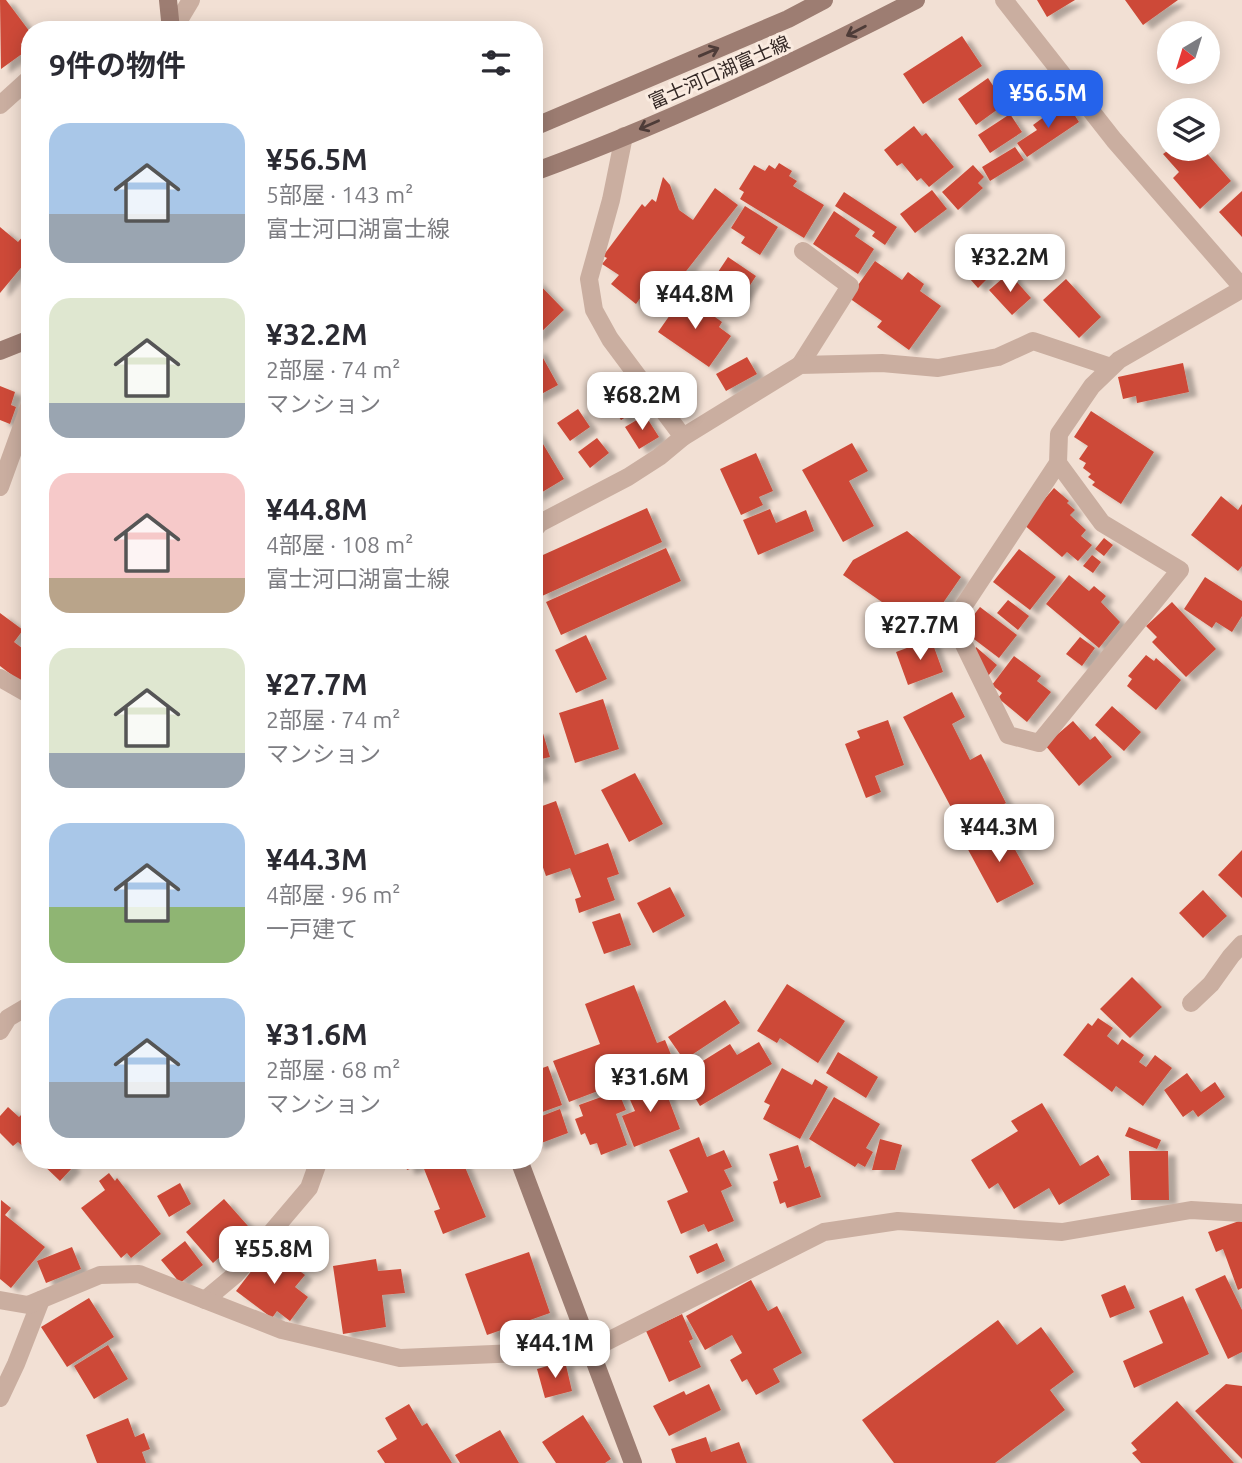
<!DOCTYPE html>
<html lang="ja">
<head>
<meta charset="utf-8">
<style>
  body { margin:0; font-family:Ubuntu,"Noto Sans JP",sans-serif; background:#f2f2f3; color:#2b2b33; height:100vh; display:flex; flex-direction:column; font-size:26px; white-space:nowrap }
  * { box-sizing:border-box; margin:0 }
  p { font-size:23px; color:#7c7c81 }
  .icon { flex:none; width:38px; height:38px; fill:none; stroke:currentColor; stroke-width:2; stroke-linecap:round; stroke-linejoin:round }
  .map { position:relative; flex:1; overflow:hidden }
  .side { position:absolute; left:21px; top:21px; width:522px; height:1148px; display:flex; flex-direction:column; background:#fff; border-radius:28px; box-shadow:0 4px 18px #0003 }
  .side>* { flex:none }
  .needle { width:46px; rotate:218deg }
  .tools { position:absolute; left:1157px; top:21px; display:grid; gap:14px }
  .tools a { display:grid; place-items:center; width:63px; height:63px; border-radius:50%; background:#fff; box-shadow:0 4px 18px #0003; font-size:35px }
  .price { position:absolute; translate:-50% -60px; padding:0 16px; border-radius:14px; background:#fff; color:#222; font-size:23px; line-height:46px; filter:drop-shadow(0 2px 4px #0008) }
  .price::after { content:''; position:absolute; left:50%; top:42px; width:21px; height:16px; margin-left:-10px; background:inherit; clip-path:polygon(0 0,100% 0,50% 100%) }
  .price.on { background:#2563eb; color:#fff }
  ul { padding:0; list-style:none }
  li { display:flex; align-items:center; gap:21px; height:175px; padding:0 28px }
  li span { display:grid; place-items:center; flex:none; width:196px; height:140px; border-radius:21px; color:#555 }
  li>.icon { margin-inline-start:auto }
  span .icon { width:84px; height:84px; fill:#fffc; stroke-width:1 }
  li b { font-size:30px }
  h2 { display:flex; justify-content:space-between; align-items:center; height:84px; padding:0 28px; font-size:30px }
  .map>svg:first-child { display:block }
</style>
</head>
<body>
<div class="map">
<svg width="1242" height="1463" viewBox="0 0 1242 1463">
  <defs>
    <filter id="shadow"><feDropShadow dx="8" dy="4.5" stdDeviation="2" flood-color="#0004"/></filter>
  </defs>
  <rect width="100%" height="100%" fill="#f2e0d4"/>
  <path fill="#cd4a37" filter="url(#shadow)" d="M0,0H6L30,32V37L21,44L26,51L1,69Z
    M1037,0H1075L1047,17Z
    M1125,0H1178L1143,25Z
    M962,36L982,66L923,104L903,74Z
    M988,78L1005,104L976,125L958,99Z
    M1059,106L1063,113L1070,108L1079,122L1027,157L1017,143L1037,130L1033,125Z
    M1010,114L1022,132L990,153L978,135Z
    M914,126L922,136L926,133L954,167L929,187L921,178L917,181L902,163L897,166L884,150Z
    M1015,147L1024,160L990,181L982,167Z
    M1170,149H1196L1200,154L1204,150L1231,181L1200,209L1173,178L1179,172L1163,154Z
    M779,163L792,171L789,176L797,181L793,186L824,205L804,238L740,199L744,192L739,189L754,165L765,171L769,165L775,169Z
    M973,165L984,177L978,183L983,188L958,210L942,192Z
    M663,177L670,185L679,210L693,220L715,188L738,205L665,298L648,287L636,304L611,284L619,275L602,264L607,258L603,256L642,204L645,207L652,199L656,202Z
    M932,190L947,209L915,233L900,214Z
    M1242,191V237L1219,212Z
    M844,192L897,227L885,245L872,236L875,232L835,206Z
    M745,206L778,227L760,255L741,243L745,237L731,228Z
    M834,211L860,229L855,236L874,249L858,274L813,244Z
    M0,227L18,242L30,228V257L0,293Z
    M728,257L756,276L739,302L710,284Z
    M875,261L902,280L908,272L924,284L920,291L941,306L909,350L877,327L882,321L849,298Z
    M979,271L987,279L978,288L970,279Z
    M1009,273L1031,298L1012,315L989,290Z
    M534,279L564,310L536,337L534,335Z
    M1066,279L1101,317L1079,338L1043,300Z
    M684,295L722,322L719,327L731,336L709,367L658,332Z
    M538,349L558,385L534,398V351Z
    M747,357L757,374L726,391L716,374Z
    M1183,363L1189,392L1137,403L1136,396L1123,399L1118,377Z
    M0,386L15,392L11,405L16,407L10,424L0,420Z
    M626,400L634,412L621,420L613,408Z
    M578,409L590,427L570,441L557,423Z
    M1091,411L1154,452L1121,504L1092,485L1095,482L1088,477L1091,474L1083,468L1086,463L1079,459L1088,446L1074,437Z
    M645,415L659,437L639,449L625,427Z
    M534,429L564,479L534,497Z
    M597,438L609,453L590,468L578,452Z
    M852,443L868,471L849,481L874,526L843,542L802,470Z
    M756,453L773,491L759,497L763,505L741,515L720,469Z
    M1054,488L1069,501L1067,503L1075,510L1070,515L1086,530L1081,536L1092,545L1078,561L1067,552L1062,557L1023,524Z
    M1221,496L1238,510L1242,504V566L1238,571L1191,535Z
    M647,508L662,542L542,596L534,578V559Z
    M770,509L776,523L806,510L814,531L758,555L743,520Z
    M907,531L961,577L934,616L915,625L843,575L853,560Z
    M1104,538L1113,545L1104,556L1095,549Z
    M666,548L681,581L561,635L546,602Z
    M1019,549L1056,577L1030,610L993,582Z
    M1092,555L1101,562L1093,573L1083,566Z
    M1069,575L1089,591L1094,586L1106,596L1101,602L1120,622L1099,648L1046,604Z
    M1205,577L1242,601V616L1232,632L1216,622L1212,628L1184,609Z
    M1008,600L1029,616L1018,630L997,613Z
    M1172,602L1216,649L1186,677L1152,642L1157,637L1146,626Z
    M980,607L1017,635L999,658L962,630Z
    M0,613L23,630L14,642L30,654V670L21,682L0,666Z
    M586,635L607,679L576,693L555,650Z
    M1080,637L1095,648L1082,666L1066,654Z
    M931,639L943,672L908,685L896,652Z
    M976,647L997,665L988,676L972,653Z
    M1146,655L1154,661L1156,658L1181,680L1156,710L1127,686L1132,679L1128,676Z
    M1014,656L1041,676L1037,681L1051,692L1027,722L998,698L1002,693L992,685Z
    M952,692L965,717L952,724L970,760L981,754L1006,803L961,826L903,717Z
    M603,699L619,749L575,763L559,713Z
    M1112,706L1141,732L1124,751L1095,725Z
    M888,720L904,765L875,776L881,792L866,798L845,744L860,738L857,731Z
    M1073,721L1090,740L1095,736L1112,757L1079,786L1045,745Z
    M542,730L550,757L537,760L542,777L534,779V732Z
    M635,773L663,824L629,842L601,790Z
    M556,801L575,855L608,843L619,874L607,878L615,900L579,913L575,899L581,897L570,868L546,876L534,842V809Z
    M1001,824L1034,884L997,903L965,844Z
    M1242,850V898L1218,875Z
    M670,887L685,916L653,933L637,903Z
    M1203,890L1227,916L1203,938L1179,913Z
    M620,913L631,945L604,954L592,922Z
    M1132,977L1162,1007L1130,1038L1100,1009Z
    M787,984L845,1021L818,1063L780,1038L777,1043L757,1031Z
    M634,985L657,1043L665,1040L674,1062L569,1102L553,1061L600,1044L585,1004Z
    M725,1000L740,1023L684,1060L668,1037Z
    M1098,1018L1113,1028L1107,1036L1118,1045L1122,1039L1144,1055L1139,1062L1146,1067L1155,1055L1172,1068L1143,1106L1116,1086L1112,1092L1063,1055L1088,1023L1092,1026Z
    M759,1042L772,1064L700,1106L687,1084L704,1074L698,1064L730,1044L737,1055Z
    M838,1052L878,1077L866,1098L826,1073Z
    M548,1066L562,1105L534,1115V1071Z
    M782,1068L812,1085L815,1079L828,1087L800,1139L763,1119L770,1105L764,1102Z
    M1187,1073L1201,1092L1215,1082L1225,1097L1198,1117L1193,1110L1183,1117L1164,1090Z
    M661,1079L680,1129L634,1147L622,1116L635,1111L627,1093Z
    M618,1091L626,1110L616,1114L627,1145L601,1155L597,1143L590,1145L585,1133L581,1135L575,1119L583,1116L579,1105Z
    M834,1097L880,1124L866,1148L873,1152L865,1167L858,1163L855,1167L809,1139Z
    M1042,1103L1080,1166L1098,1155L1110,1175L1059,1205L1049,1188L1014,1209L998,1183L989,1189L971,1160L1018,1131L1011,1121Z
    M30,1106V1153L18,1142L13,1146L0,1133V1116L8,1107L19,1117Z
    M560,1109L568,1133L536,1145L534,1138V1119Z
    M1129,1127L1161,1140L1157,1149L1125,1136Z
    M699,1137L707,1157L724,1150L732,1167L724,1170L732,1186L721,1191L734,1221L708,1232L704,1224L681,1234L667,1201L688,1192L669,1150Z
    M880,1139L902,1145L895,1170H872Z
    M798,1145L805,1168L810,1166L821,1197L787,1208L785,1202L780,1204L773,1182L778,1180L769,1154Z
    M1129,1151H1168L1169,1200H1131Z
    M38,1160H66L73,1167L60,1181Z
    M404,1160H433V1161L407,1170Z
    M445,1160H462L486,1217L443,1234L434,1211L440,1209L424,1169Z
    M109,1173L115,1181L117,1178L161,1234L131,1258L127,1253L121,1258L81,1208L105,1190L99,1181Z
    M180,1183L191,1204L169,1217L157,1196Z
    M224,1199L256,1235L236,1252L231,1247L213,1263L186,1232Z
    M1,1200L11,1208L5,1215L45,1247L11,1288L0,1279Z
    M1242,1220V1288L1238,1290L1223,1249L1216,1252L1208,1232Z
    M185,1241L203,1265L180,1283L161,1260Z
    M717,1243L725,1261L697,1274L689,1256Z
    M72,1247L81,1269L46,1283L37,1261Z
    M269,1248L305,1275L295,1287L308,1297L290,1321L277,1311L272,1318L236,1291Z
    M529,1252L550,1313L487,1335L465,1274Z
    M376,1259L378,1271L401,1269L405,1293L382,1295L386,1327L343,1334L333,1266Z
    M1225,1275L1242,1310V1352L1228,1359L1195,1289Z
    M751,1280L768,1311L777,1306L802,1353L773,1369L780,1382L756,1395L747,1379L742,1382L730,1360L742,1353L732,1335L705,1350L686,1316Z
    M1125,1285L1135,1308L1110,1318L1101,1295Z
    M1183,1296L1209,1354L1134,1388L1123,1361L1163,1343L1149,1311Z
    M89,1298L114,1337L67,1367L41,1327Z
    M682,1314L693,1339L689,1341L701,1367L669,1382L646,1331Z
    M998,1320L1017,1345L1041,1327L1074,1372L1050,1390L1065,1410L995,1463H894L862,1420Z
    M108,1345L128,1379L94,1399L74,1366Z
    M565,1361L572,1391L545,1398L537,1369Z
    M709,1384L721,1410L669,1436L653,1406L684,1391L686,1395Z
    M1226,1384L1242,1386V1459L1195,1411Z
    M1177,1401L1234,1463H1141L1132,1453L1137,1450L1131,1443Z
    M409,1404L422,1426L427,1423L452,1463H385L377,1451L397,1439L385,1418Z
    M583,1415L611,1459L605,1463H556L542,1442Z
    M128,1418L135,1437L144,1433L150,1449L142,1452L146,1463H97L86,1435Z
    M500,1430L519,1463H460L455,1455Z
    M706,1437L711,1452L739,1442L747,1463H676L671,1449Z"/>
  <g fill="none" stroke-linecap="round" stroke-linejoin="round">
    <path stroke="#caaea0" stroke-width="18" d="M0,105L30,78
      M624,136L611,200L589,279L594,310L610,339L683,437
      M800,365L850,286L803,251
      M0,487L30,404
      M0,678L30,695
      M1191,1003L1211,984L1231,956L1242,944
      M0,1031L8,1018L30,1005
      M205,1300L236,1274L309,1188L319,1160
      M0,1398L16,1364L41,1300"/>
    <path stroke="#caaea0" stroke-width="18" d="M1004,0L1114,140L1242,287
      M173,30L191,0
      M1058,463L1102,523L1180,570L1039,743L1008,735L953,622L1058,463L1059,434L1092,386L1119,360L1242,289
      M534,530L540,523L628,477L659,457L683,437L800,365L882,363L938,368L998,357L1033,341L1111,367
      M0,1300L28,1305L100,1275L139,1274L282,1330L400,1358L590,1350L824,1232L898,1221L1062,1232L1191,1210L1242,1213"/>
    <path stroke="#9d7d72" stroke-width="18" d="M168,0L171,30
      M534,127L788,19L824,0
      M534,172C665,124 792,64 916,0
      M0,351L30,339
      M519,1160L633,1463"/>
  </g>
  <defs><path id="oneway-shaft" d="M-6 0H5M1.5-3L5.5 0L1.5 3" fill="none" stroke-width="1.6" stroke-linecap="round" stroke-linejoin="round" transform="scale(1.75)"/></defs>
  <g stroke="#4e3c38">
    <use href="#oneway-shaft" transform="translate(856 31) rotate(153)"/>
    <use href="#oneway-shaft" transform="translate(709 52) rotate(-23)"/>
    <use href="#oneway-shaft" transform="translate(649 125) rotate(156)"/>
  </g>
  <g text-anchor="middle" dominant-baseline="central" stroke-width="6" stroke-linejoin="round" paint-order="stroke">
    <g font-size="19" fill="#332724" stroke="#faebe0">
      <text transform="translate(719 72) rotate(-24)">富士河口湖富士線</text>
    </g>
  </g>
</svg>
<div class="tools">
<a><svg class="needle" viewBox="-14 -14 28 28"><path d="M0-13l5 13h-10z" fill="#e53935"/><path d="M0 13l5-13h-10z" fill="#7c7c81"/></svg></a>
<a><svg class="icon" aria-label="layers" viewBox="0 0 24 24"><path d="M12 4l9 5-9 5-9-5zM3 14l9 5 9-5"/></svg></a>
</div>
<b class="price on" style="left:1048px;top:130px">¥56.5M</b>
<b class="price" style="left:1010px;top:294px">¥32.2M</b>
<b class="price" style="left:695px;top:331px">¥44.8M</b>
<b class="price" style="left:642px;top:432px">¥68.2M</b>
<b class="price" style="left:920px;top:662px">¥27.7M</b>
<b class="price" style="left:999px;top:864px">¥44.3M</b>
<b class="price" style="left:650px;top:1114px">¥31.6M</b>
<b class="price" style="left:274px;top:1286px">¥55.8M</b>
<b class="price" style="left:555px;top:1380px">¥44.1M</b>
<section class="side">
<h2>9件の物件<svg class="icon" aria-label="filters" viewBox="0 0 24 24"><path d="M4 7h16M4 17h16"/><circle cx="9" cy="7" r="2"/><circle cx="15" cy="17" r="2"/></svg></h2>
<ul>
<li><span style="background:linear-gradient(#a9c7e8 65%,#9aa5b1 0)"><svg class="icon" aria-label="home" viewBox="0 0 24 24"><path d="M3 11l9-7 9 7M6 9v11h12V9"/></svg></span><div><b>¥56.5M</b><p>5部屋 · 143 m²</p><p>富士河口湖富士線</p></div></li>
<li><span style="background:linear-gradient(#dfe7d0 75%,#9aa5b1 0)"><svg class="icon" aria-label="home" viewBox="0 0 24 24"><path d="M3 11l9-7 9 7M6 9v11h12V9"/></svg></span><div><b>¥32.2M</b><p>2部屋 · 74 m²</p><p>マンション</p></div></li>
<li><span style="background:linear-gradient(#f6c9c9 75%,#b9a48a 0)"><svg class="icon" aria-label="home" viewBox="0 0 24 24"><path d="M3 11l9-7 9 7M6 9v11h12V9"/></svg></span><div><b>¥44.8M</b><p>4部屋 · 108 m²</p><p>富士河口湖富士線</p></div></li>
<li><span style="background:linear-gradient(#dfe7d0 75%,#9aa5b1 0)"><svg class="icon" aria-label="home" viewBox="0 0 24 24"><path d="M3 11l9-7 9 7M6 9v11h12V9"/></svg></span><div><b>¥27.7M</b><p>2部屋 · 74 m²</p><p>マンション</p></div></li>
<li><span style="background:linear-gradient(#a9c7e8 60%,#8fb573 0)"><svg class="icon" aria-label="home" viewBox="0 0 24 24"><path d="M3 11l9-7 9 7M6 9v11h12V9"/></svg></span><div><b>¥44.3M</b><p>4部屋 · 96 m²</p><p>一戸建て</p></div></li>
<li><span style="background:linear-gradient(#a9c7e8 60%,#9aa5b1 0)"><svg class="icon" aria-label="home" viewBox="0 0 24 24"><path d="M3 11l9-7 9 7M6 9v11h12V9"/></svg></span><div><b>¥31.6M</b><p>2部屋 · 68 m²</p><p>マンション</p></div></li>
</ul>
</section>
</div>
</body>
</html>
